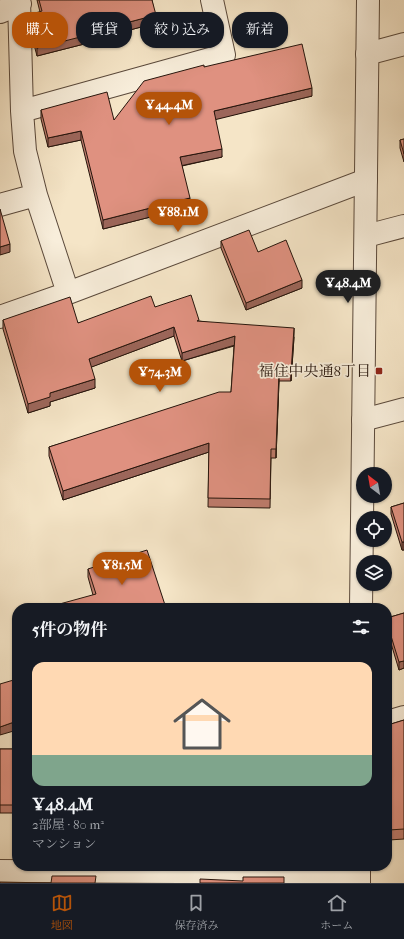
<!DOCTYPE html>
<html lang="ja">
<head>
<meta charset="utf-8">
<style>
  body { margin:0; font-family:"IM FELL French Canon","Noto Serif JP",serif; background:#20242c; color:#f1f3f6; height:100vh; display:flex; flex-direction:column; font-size:15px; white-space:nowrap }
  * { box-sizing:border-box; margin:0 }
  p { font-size:13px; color:#9ea1a6 }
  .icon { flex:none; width:22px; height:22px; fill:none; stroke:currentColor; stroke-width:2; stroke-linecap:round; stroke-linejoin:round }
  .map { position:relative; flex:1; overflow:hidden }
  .sheet { position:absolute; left:12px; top:603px; width:380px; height:268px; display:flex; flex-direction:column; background:#171b24; border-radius:16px; box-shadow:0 1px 3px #0004 }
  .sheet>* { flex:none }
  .top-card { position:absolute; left:12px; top:12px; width:380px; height:36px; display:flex; gap:8px }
  .needle { width:26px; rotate:329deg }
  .controls { position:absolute; left:356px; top:467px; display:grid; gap:8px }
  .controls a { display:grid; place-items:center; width:36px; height:36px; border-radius:50%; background:#171b24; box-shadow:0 1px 3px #0004; font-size:20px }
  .price { position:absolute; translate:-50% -34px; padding:0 9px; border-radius:14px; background:#b45309; color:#fff; font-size:13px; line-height:26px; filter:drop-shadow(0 1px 2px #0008) }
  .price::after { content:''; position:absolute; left:50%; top:24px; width:12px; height:9px; margin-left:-6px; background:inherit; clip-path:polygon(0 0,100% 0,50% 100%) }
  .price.current { background:#222; color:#fff }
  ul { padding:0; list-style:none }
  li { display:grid; align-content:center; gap:8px; height:212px; padding:0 20px }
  li span { display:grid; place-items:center; height:124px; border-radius:12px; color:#555 }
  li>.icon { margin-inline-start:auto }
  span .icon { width:72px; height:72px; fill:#fffc; stroke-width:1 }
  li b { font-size:17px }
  h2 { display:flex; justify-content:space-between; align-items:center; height:48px; padding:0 20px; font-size:17px }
  .tag { padding:0 14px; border-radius:16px; background:#171b24; box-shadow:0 1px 3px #0004; font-size:14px; line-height:36px }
  .tag.current { background:#b45309; color:#fff }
  .tab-bar { display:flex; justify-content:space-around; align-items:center; height:56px; border-top:1px solid #363941; background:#171b24; font-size:11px; color:#9ea1a6 }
  .tab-bar a { display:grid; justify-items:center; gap:2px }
  .tab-bar .current { color:#b45309 }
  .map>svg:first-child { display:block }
</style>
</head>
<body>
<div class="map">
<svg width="404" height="883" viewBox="0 0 404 883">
  <rect width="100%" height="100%" fill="#f5e5c7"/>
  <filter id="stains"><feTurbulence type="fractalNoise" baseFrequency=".005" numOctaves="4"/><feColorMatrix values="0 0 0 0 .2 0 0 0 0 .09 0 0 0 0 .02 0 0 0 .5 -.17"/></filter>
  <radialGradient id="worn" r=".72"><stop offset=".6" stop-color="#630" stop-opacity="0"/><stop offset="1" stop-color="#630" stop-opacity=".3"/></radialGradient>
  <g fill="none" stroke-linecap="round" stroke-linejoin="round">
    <g stroke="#5a493b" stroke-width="24">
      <path id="minor" d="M19,0L22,111L25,151L36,195L68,293
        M0,12L20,4
        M367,54L404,44
        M22,111L224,55L212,0
        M0,205L36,195
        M366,236L404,226
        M0,317L68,293L366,180
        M363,420L404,409
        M387,722L404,717
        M0,871L359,873"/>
    </g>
    <g stroke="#5a493b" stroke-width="24">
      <path id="tertiary" d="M361,608L368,0
        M359,883V866"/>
    </g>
    <use href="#minor" stroke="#f8eedb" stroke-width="22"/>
    <use href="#tertiary" stroke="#f8eedb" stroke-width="22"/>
  </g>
  <path fill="#c07d6e" stroke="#26150c" d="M37,0H152L156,23L100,38V40L37,56L32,37V22L40,12Z
    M204,67L312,96L215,119L222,157L182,166L190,207L103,229L81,140L48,147L41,119V110L114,120Z
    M404,139V162L400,148V140Z
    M221,241L258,252L302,288L246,310L221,248Z
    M155,307L199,321L294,337L291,381H279L276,458H271L270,508L208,507L209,452L63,500L49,456V447L231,392L234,346L182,361L174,336L91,367L95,388L50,402V406L28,413L3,329V320L78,323Z
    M404,503V550H402L391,514V507Z
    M88,569L166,608L93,595L88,577Z
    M404,613V668L399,670L387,630V618Z
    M404,720V839L389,840L387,796V724H391Z
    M0,749H17V813H0Z"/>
  <path fill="#9c665a" stroke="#26150c" d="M156,15V23L100,38V40L37,56V48L99,30Z
    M312,88V96L214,120V111Z
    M81,131V140L48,147V138Z
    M222,149V157L180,166V157Z
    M190,198V207L103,229V220Z
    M10,244V252L0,255V247Z
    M302,280V288L246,310V303Z
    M174,327V336L89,368V359Z
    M294,328V337L291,381V373Z
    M235,336V345L182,361V353Z
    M279,372V381L276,458V449Z
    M95,379V388L50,402V406L28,413V404L50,393Z
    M209,443V452L63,500V491Z
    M402,542H404V550H402Z
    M404,661V668L399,670V662Z
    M17,721V730L0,735V727Z"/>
  <path fill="#df9180" stroke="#26150c" d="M39,0H152L156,15L99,30L100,32L37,48L32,29V14L42,11Z
    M302,44L312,88L214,111L222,149L180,157L190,198L103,220L81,131L48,138L41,110L107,92L114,120L144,81L204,65V67Z
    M404,139V154L400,140Z
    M0,209L10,244L0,247Z
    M249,230L258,252L286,240L302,280L246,303L221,241Z
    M191,295L199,320L197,321L294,328L291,373L279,372L276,449H271L270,499L208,498L209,443L63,491L49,447L219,392H231L235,336L182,353L174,327L89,359L95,379L50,393V397L28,404L3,320L70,297L78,323L151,296L155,307Z
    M404,503V542H402L391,507Z
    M147,550L166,608H45L96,594L88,569Z
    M202,604L203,608H190Z
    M404,613V661L399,662L387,623V618Z
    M17,679V721L0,727V684Z
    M404,720V829L389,830L387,786V724H391Z
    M0,749H17V805H0Z
    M52,876H96L95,883H0V882L51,883Z
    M243,877H284V883H200V879L243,881Z"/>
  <rect fill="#8f2418" stroke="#f8eedb" stroke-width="1.5" x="375" y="367" width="8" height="8" rx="2"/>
  <g text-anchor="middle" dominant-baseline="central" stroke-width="3.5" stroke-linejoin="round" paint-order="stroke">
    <g font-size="15" fill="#26150c" stroke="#f8eedb" text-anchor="end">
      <text x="371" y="371">福住中央通8丁目</text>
    </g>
  </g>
  <rect width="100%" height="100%" filter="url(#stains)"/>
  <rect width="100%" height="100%" fill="url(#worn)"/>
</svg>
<div class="controls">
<a><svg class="needle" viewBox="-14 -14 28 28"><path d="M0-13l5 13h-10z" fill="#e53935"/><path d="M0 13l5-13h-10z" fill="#9ea1a6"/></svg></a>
<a><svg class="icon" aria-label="locate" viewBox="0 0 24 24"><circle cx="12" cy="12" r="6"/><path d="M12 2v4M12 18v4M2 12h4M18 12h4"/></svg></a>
<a><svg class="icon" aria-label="layers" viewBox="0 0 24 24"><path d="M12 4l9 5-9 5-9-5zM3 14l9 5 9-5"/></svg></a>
</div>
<b class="price" style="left:169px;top:126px">¥44.4M</b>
<b class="price" style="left:178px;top:233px">¥88.1M</b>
<b class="price current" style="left:348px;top:304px">¥48.4M</b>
<b class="price" style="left:160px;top:393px">¥74.3M</b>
<b class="price" style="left:122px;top:586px">¥81.5M</b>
<div class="top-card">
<a class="tag current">購入</a>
<a class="tag">賃貸</a>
<a class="tag">絞り込み</a>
<a class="tag">新着</a>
</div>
<section class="sheet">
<h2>5件の物件<svg class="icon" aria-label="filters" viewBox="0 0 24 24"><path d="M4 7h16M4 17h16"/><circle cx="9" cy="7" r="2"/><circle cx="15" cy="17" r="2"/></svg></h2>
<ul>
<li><span style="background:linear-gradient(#ffd9b3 75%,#7fa58c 0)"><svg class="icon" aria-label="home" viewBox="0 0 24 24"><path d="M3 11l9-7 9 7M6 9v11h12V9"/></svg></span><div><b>¥48.4M</b><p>2部屋 · 80 m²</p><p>マンション</p></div></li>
</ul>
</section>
</div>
<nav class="tab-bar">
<a class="current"><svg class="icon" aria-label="map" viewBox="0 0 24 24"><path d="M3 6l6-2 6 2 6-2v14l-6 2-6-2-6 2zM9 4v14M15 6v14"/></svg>地図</a>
<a><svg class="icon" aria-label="saved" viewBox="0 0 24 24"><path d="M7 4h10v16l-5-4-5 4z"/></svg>保存済み</a>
<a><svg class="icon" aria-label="home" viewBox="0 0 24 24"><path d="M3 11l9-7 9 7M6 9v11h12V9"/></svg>ホーム</a>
</nav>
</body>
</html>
